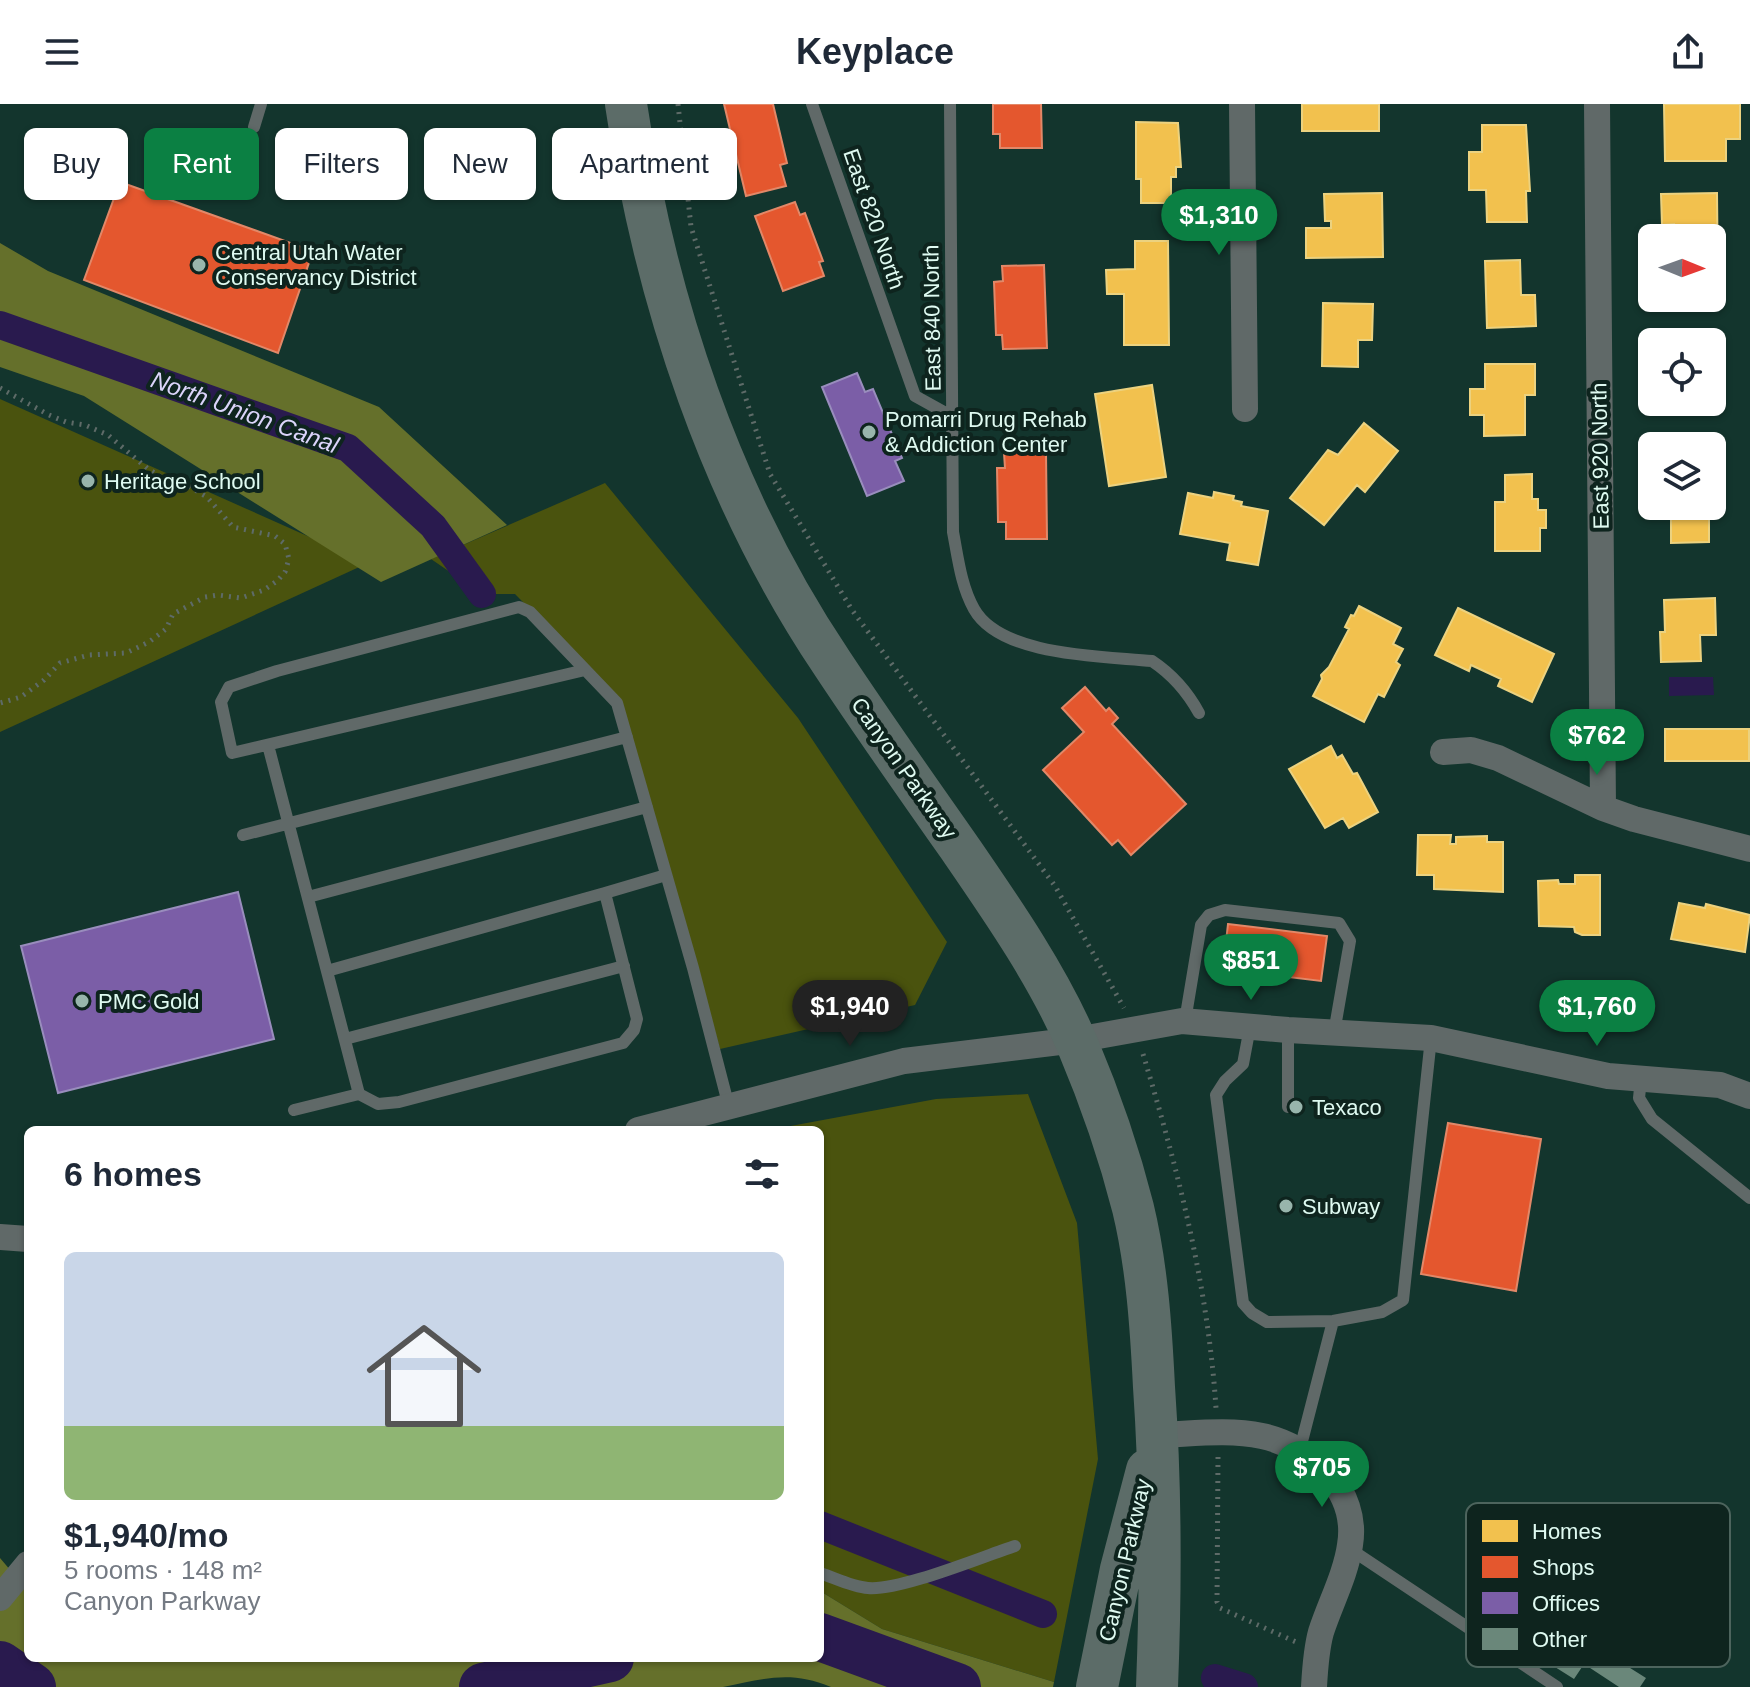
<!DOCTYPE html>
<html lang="en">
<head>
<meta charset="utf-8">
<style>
  body { margin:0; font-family:Arial,sans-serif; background:#f2f2f3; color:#1f2937; height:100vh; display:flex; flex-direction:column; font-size:30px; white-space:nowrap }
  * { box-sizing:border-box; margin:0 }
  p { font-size:26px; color:#747a83 }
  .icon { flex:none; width:44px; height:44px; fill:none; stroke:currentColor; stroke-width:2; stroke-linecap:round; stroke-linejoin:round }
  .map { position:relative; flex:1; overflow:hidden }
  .details { position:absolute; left:24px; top:1022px; width:800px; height:536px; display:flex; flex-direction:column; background:#fff; border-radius:12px; box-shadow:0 2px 6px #0004 }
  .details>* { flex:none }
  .guide { position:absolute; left:24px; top:24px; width:800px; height:72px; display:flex; gap:16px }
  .needle { width:52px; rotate:91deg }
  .buttons { position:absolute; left:1638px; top:120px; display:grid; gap:16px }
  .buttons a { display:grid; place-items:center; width:88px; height:88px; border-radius:12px; background:#fff; box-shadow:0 2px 6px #0004; font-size:40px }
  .price { position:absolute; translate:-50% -68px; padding:0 18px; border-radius:28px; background:#0b8043; color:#fff; font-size:26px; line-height:52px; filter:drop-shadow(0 2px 4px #0008) }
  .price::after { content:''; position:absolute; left:50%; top:48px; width:24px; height:18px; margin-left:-12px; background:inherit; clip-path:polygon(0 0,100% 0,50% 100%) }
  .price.current { background:#222; color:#fff }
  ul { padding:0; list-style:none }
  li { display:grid; align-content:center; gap:16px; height:424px; padding:0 40px }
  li+li { border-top:2px solid #e0e1e3 }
  li span { display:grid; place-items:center; height:248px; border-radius:12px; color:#555 }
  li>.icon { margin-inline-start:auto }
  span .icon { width:144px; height:144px; fill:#fffc; stroke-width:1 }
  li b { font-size:34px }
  h2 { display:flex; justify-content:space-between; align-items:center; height:96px; padding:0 40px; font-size:34px }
  .chip { padding:0 28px; border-radius:12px; background:#fff; box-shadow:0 2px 6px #0004; font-size:28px; line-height:72px }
  .chip.current { background:#0b8043; color:#fff }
  header { display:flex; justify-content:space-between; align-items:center; height:104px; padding:0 40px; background:#fff; font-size:36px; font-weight:600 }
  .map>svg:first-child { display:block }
</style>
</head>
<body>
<header><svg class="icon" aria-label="menu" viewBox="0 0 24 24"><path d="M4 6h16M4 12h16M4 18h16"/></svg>Keyplace<svg class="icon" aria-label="share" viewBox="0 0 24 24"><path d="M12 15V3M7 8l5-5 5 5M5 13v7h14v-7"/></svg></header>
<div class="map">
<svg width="1750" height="1583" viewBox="0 0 1750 1583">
  <rect width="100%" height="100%" fill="#13352d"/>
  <path fill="#4a530e" d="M0,295L368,459L0,628Z
    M605,379L798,614L947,838L915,901L720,945L619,596L515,490H482L431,455Z
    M1028,990L1077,1119L1098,1355L1054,1578L882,1525L820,1487V1026H769L936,995Z"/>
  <path fill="#65702b" d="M0,139L48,167L379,303L507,421L381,478L84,292L0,263Z
    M0,1454L28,1487V1554H820V1487L882,1525L1054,1578L1053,1583H831C790,1566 764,1575 723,1583H0Z"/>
  <path fill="#291a4e" d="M1669,573H1713L1714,591L1669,592Z"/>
  <path fill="#f2c14e" stroke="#ecd27f" stroke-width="2" d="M1302,0H1379V27H1302Z
    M1664,0H1740V35H1726V57H1665Z
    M1136,18L1178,19L1181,63H1176V73H1171V99H1141V75H1136Z
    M1482,21H1526L1530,87H1526L1527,118H1487L1486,86H1469V48H1482Z
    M1382,89L1383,153L1306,154V124H1331V117H1325L1324,90Z
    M1717,89L1718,183H1712V134H1674V120L1662,121L1661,90Z
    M1135,137H1168L1169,241H1124V190H1107L1106,166L1135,165Z
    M1520,156L1521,191H1535L1536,222L1487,224L1485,157Z
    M1323,199L1373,200L1372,236H1358V263L1322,262Z
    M1485,260H1535V291H1525V331L1484,332V311H1470V285H1485Z
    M1152,281L1166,373L1109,382L1095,290Z
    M1364,319L1398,347L1365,388L1357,381L1324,421L1290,394L1328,346L1338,351Z
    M1532,370V395H1538V406H1546V424H1540V447H1495V398H1505V371Z
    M1214,388L1234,392L1233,396L1242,398L1241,402L1268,407L1258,461L1227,456L1230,439L1180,430L1188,389L1213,394Z
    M1664,402H1709V438L1671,439V411H1664Z
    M1715,494L1716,531H1700L1701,557L1661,558L1660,528H1665L1664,496Z
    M1359,502L1401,524L1393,540L1403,545L1396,558L1400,561L1384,593L1378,590L1364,618L1313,592L1322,575L1321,571L1329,563L1349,525L1345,523L1351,511L1354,512Z
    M1458,504L1554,550L1532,598L1498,582L1501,575L1471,561L1469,567L1435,551Z
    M1665,625H1749V657H1665Z
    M1331,642L1337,654L1342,651L1353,670L1357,669L1378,708L1349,724L1343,714L1325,724L1289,665Z
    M1418,731H1451L1450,740H1456V733L1487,732V738H1503V788L1434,785V771H1417Z
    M1575,771H1600V831H1582L1575,828L1574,823L1539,822L1538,777L1558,776L1559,780H1575Z
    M1679,799L1705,804L1706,800L1750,811L1745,848L1671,835Z"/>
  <path fill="#e4572e" stroke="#e28868" stroke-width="2" d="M724,0H773L787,59L780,61L786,82L746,92Z
    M993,0H1041L1042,44H1000V30H993Z
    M120,78L313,147L278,249L84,176Z
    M795,98L800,111L805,109L823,157L819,158L824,172L783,187L755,112Z
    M1044,161L1047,244L1003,245L1002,231H996L994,178L1003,177L1002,162Z
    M1004,349H1046L1047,435H1006V418H998L997,364H1005Z
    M1085,583L1106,607L1109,604L1118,614L1112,620L1186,700L1131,751L1118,736L1112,741L1043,666L1084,628L1062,604Z
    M1228,820L1327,832L1321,877L1223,865Z
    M1448,1019L1541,1035L1516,1187L1421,1170Z"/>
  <path fill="#7b5ea7" stroke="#998dbd" stroke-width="2" d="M857,269L865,288L873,285L902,354L895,357L904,377L867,392L822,283Z
    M238,788L274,935L58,989L21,842Z"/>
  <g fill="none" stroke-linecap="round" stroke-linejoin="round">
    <path stroke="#291a4e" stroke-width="28" d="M0,221L348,344L433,422L482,490
      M820,1421L1043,1510
      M1215,1574L1244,1583"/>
    <path stroke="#291a4e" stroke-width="48" d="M820,1533L957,1583
      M0,1561L32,1583
      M483,1583L610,1554"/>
  </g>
  <path fill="#6a877a" d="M1555,1483L1572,1494L1557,1518L1646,1574L1640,1583H1619L1584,1560L1574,1575L1506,1532L1528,1498L1541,1506Z"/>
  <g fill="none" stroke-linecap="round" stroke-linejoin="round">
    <path stroke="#5e6b68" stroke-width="5" stroke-dasharray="2 6" stroke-linecap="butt" d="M678,0L691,123L770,370L852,506L1055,782L1124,904
      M0,284L49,311L66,318L85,321L108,331L148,365L168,377L190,383L207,393L233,423L275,432L285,440L289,455L285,468L277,477L264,486L241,494L218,491L205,493L173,510L166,525L149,538L126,549L89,551L60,559L44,576L21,593L0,599
      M1143,950C1178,1066 1208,1182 1216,1304
      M1218,1353L1217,1498L1220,1504L1296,1538"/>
    <path stroke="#606968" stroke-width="12" d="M812,0L915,292L953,313
      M950,0L953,428C958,454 961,482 974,505C1001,553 1104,552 1152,557C1173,571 1187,587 1199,609
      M254,23L261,0
      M585,566L232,649L221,598L229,583L277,567L519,503L530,508L617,599L693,864L729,1003
      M268,641L359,990L294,1006
      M243,731L627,633
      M308,793L647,703
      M327,867L605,789
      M1185,917L1201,821L1209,811L1225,806L1339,819L1350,837L1334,929
      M1250,923L1243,960L1225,977L1216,991L1243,1199L1252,1209L1267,1218L1333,1217L1382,1208L1403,1196L1431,934
      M1288,926V1003
      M345,935L624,862
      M1641,975L1639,994L1652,1015L1750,1094
      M359,990L378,1000L399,998L623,939L634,926L637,915L605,789L666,771
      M1299,1349L1333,1217
      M1350,1445L1557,1583
      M820,1469C835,1474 852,1483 868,1484C900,1487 981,1453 1015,1442"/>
    <path stroke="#606968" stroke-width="26" d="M1242,0L1245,305
      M1597,0L1603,704
      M1443,648L1471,646L1498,654L1603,704L1634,715L1750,745
      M638,1026L904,957L1076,936L1182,917L1288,926L1431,934L1608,972L1720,981L1750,992
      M0,1133L28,1135
      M1157,1331C1192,1330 1228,1325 1262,1332C1312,1343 1359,1387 1350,1441C1346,1470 1330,1500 1321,1528C1316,1546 1315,1565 1314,1583
      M0,1494L28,1460"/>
    <path stroke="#5c6c68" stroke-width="42" d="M626,0C655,196 721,394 832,559C873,621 916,682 959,743C1001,804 1049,873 1078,942C1100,994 1119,1049 1133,1104C1147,1162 1151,1223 1154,1283C1161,1383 1161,1482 1157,1583
      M1097,1583L1121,1465L1147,1366"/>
  </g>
  <g fill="#98b5ac" stroke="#0e241e" stroke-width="3">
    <circle cx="199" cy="161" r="8"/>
    <circle cx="869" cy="328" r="8"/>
    <circle cx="88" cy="377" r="8"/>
    <circle cx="82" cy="897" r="8"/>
    <circle cx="1296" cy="1003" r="8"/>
    <circle cx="1286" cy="1102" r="8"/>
  </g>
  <g text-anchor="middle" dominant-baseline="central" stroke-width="8" stroke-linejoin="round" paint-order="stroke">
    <g font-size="22" fill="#dffaf1" stroke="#0e241e">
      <text transform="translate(874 115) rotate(71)">East 820 North</text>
      <text transform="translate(932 214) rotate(-91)">East 840 North</text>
      <text transform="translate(1600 352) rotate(-91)">East 920 North</text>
      <text transform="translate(904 664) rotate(55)">Canyon Parkway</text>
      <text transform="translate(1125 1456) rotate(-77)">Canyon Parkway</text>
    </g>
    <g font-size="22" fill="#dffaf1" stroke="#0e241e" text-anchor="start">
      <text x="215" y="148">Central Utah Water<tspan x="215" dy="25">Conservancy District</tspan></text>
      <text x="885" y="315">Pomarri Drug Rehab<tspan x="885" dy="25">&amp; Addiction Center</tspan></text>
      <text x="104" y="377">Heritage School</text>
      <text x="98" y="897">PMC Gold</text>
      <text x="1312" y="1003">Texaco</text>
      <text x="1302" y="1102">Subway</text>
    </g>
    <g font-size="24" font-style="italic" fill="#dbd4fa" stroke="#0e241e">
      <text transform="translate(245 308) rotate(20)">North Union Canal</text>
    </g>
  </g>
  <rect x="1466" y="1399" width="264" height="164" rx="12" fill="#0e241e" stroke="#4d645d" stroke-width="2"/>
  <rect x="1482" y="1416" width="36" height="22" fill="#f2c14e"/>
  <rect x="1482" y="1452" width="36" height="22" fill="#e4572e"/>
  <rect x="1482" y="1488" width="36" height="22" fill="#7b5ea7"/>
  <rect x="1482" y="1524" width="36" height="22" fill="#6a877a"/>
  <g font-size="22" fill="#dffaf1">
    <text x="1532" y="1435">Homes</text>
    <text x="1532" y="1471">Shops</text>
    <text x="1532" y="1507">Offices</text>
    <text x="1532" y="1543">Other</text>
  </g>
</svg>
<div class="buttons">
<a><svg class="needle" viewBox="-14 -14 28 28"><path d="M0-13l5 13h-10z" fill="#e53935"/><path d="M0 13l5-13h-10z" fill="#747a83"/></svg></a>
<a><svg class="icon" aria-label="locate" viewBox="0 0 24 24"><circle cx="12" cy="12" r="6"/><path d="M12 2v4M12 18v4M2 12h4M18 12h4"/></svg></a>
<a><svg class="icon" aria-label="layers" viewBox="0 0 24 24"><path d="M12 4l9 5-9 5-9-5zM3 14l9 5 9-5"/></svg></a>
</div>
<b class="price" style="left:1219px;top:153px">$1,310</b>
<b class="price" style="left:1597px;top:673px">$762</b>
<b class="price" style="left:1251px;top:898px">$851</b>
<b class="price current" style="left:850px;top:944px">$1,940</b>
<b class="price" style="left:1597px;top:944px">$1,760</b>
<b class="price" style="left:1322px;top:1405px">$705</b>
<div class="guide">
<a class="chip">Buy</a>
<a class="chip current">Rent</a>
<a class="chip">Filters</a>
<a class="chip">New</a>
<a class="chip">Apartment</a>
</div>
<section class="details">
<h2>6 homes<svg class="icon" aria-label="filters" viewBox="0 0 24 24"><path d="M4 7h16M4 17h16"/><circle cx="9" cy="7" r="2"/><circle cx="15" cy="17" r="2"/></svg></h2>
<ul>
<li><span style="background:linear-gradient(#c9d6e8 70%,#8fb573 0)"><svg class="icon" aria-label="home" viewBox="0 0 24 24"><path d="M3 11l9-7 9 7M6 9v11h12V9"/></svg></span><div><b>$1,940/mo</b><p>5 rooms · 148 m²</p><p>Canyon Parkway</p></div></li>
</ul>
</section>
</div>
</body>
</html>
